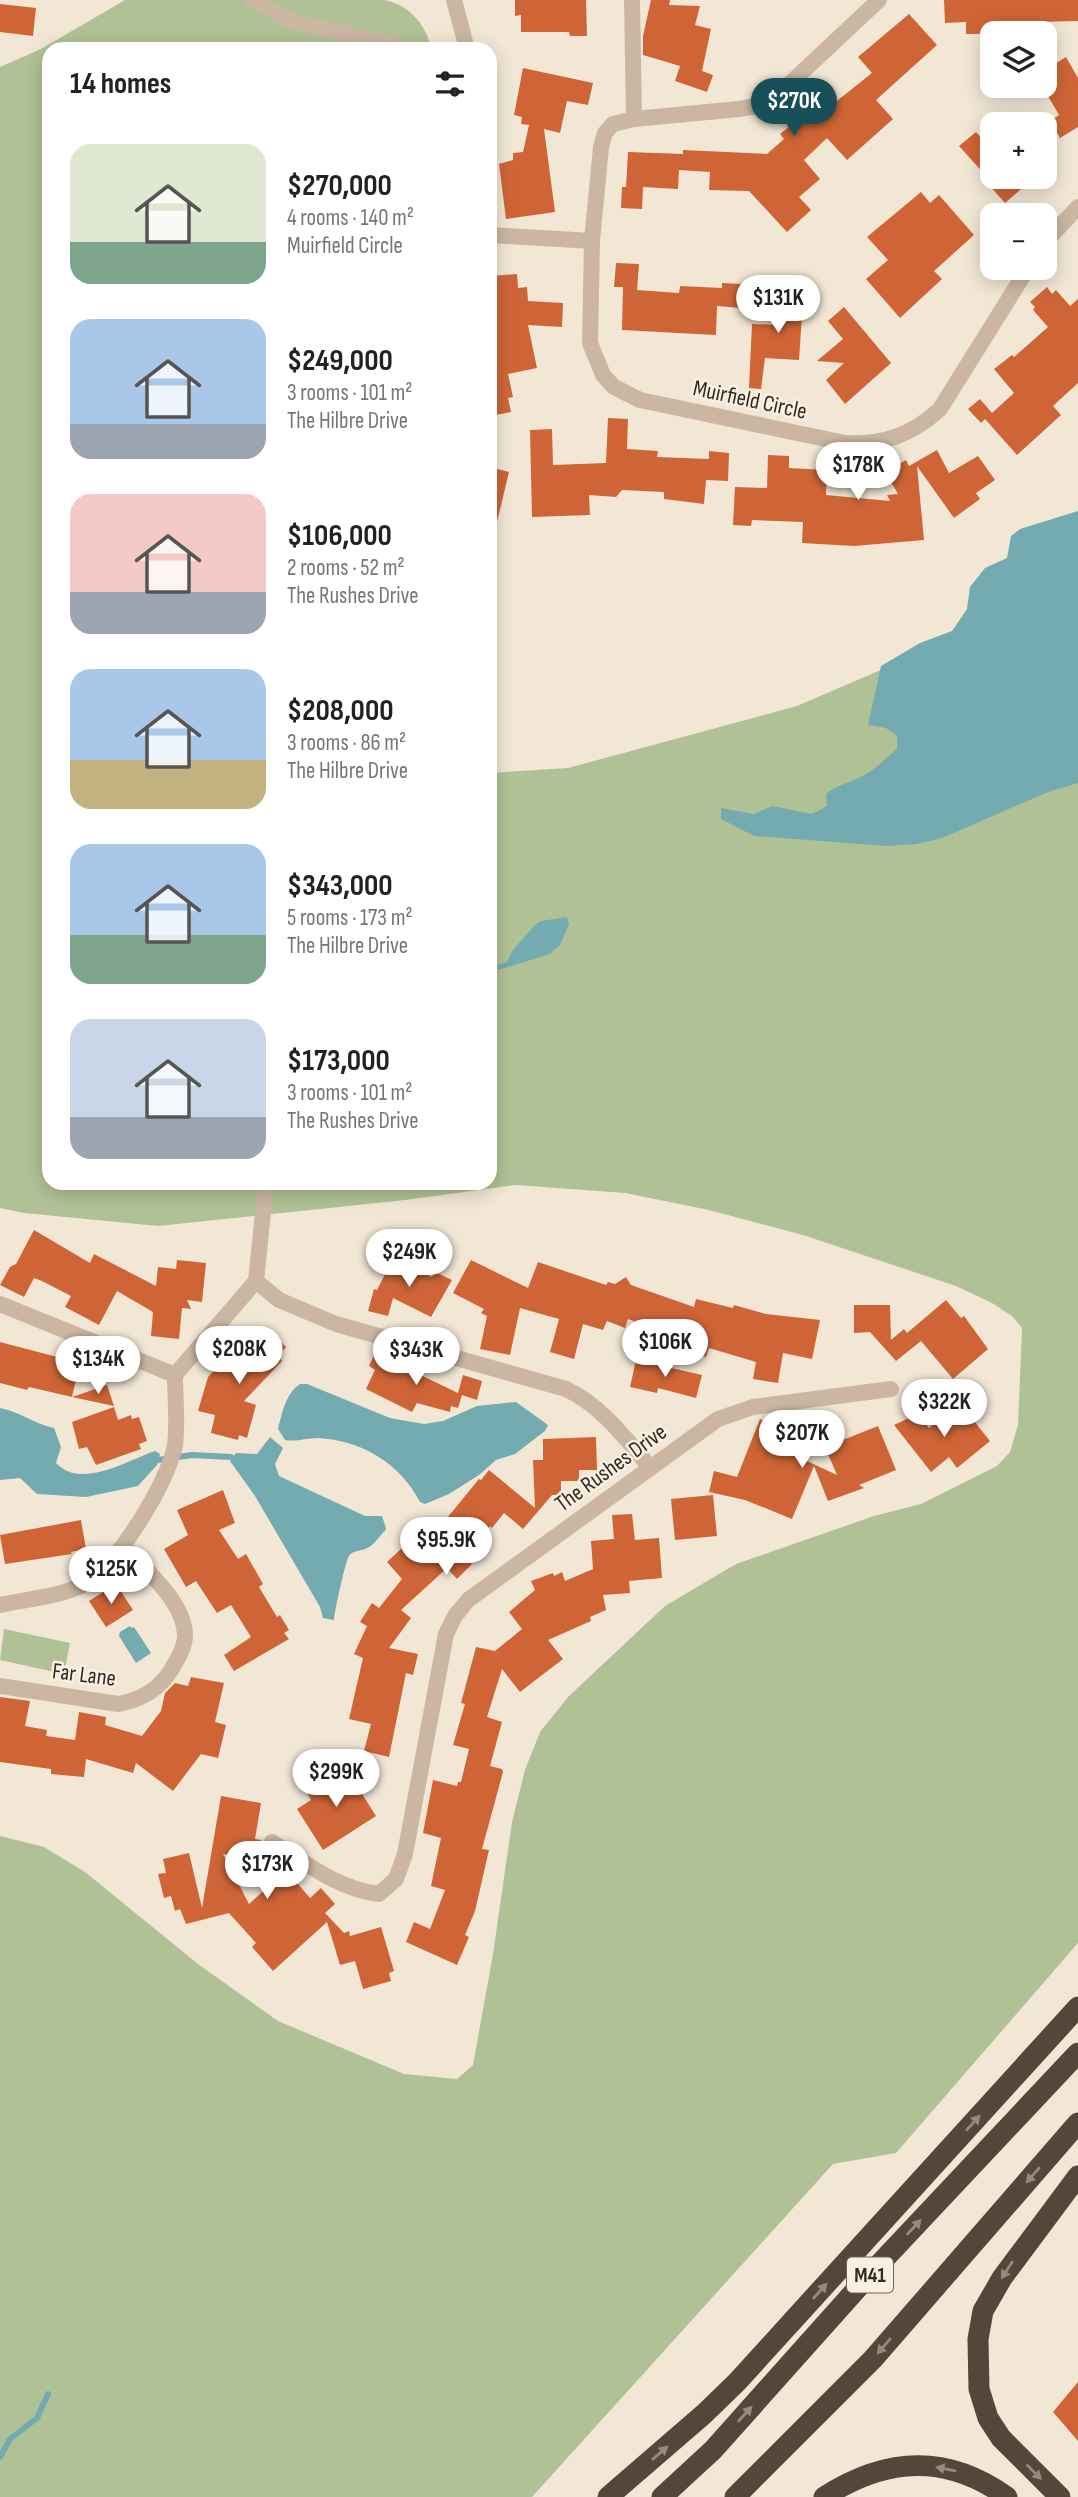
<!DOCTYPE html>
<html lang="en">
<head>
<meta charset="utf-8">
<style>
  body { margin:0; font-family:"Sofia Sans Condensed",sans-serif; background:#f6f6f6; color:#222; height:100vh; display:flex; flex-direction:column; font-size:26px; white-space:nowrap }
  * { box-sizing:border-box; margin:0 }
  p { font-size:23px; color:#767676 }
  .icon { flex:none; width:38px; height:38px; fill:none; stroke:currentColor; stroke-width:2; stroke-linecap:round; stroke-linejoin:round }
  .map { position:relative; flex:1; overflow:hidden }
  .drawer { position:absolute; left:42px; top:42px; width:455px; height:1148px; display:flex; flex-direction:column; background:#fff; border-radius:21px; box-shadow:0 4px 18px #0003 }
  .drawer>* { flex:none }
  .controls { position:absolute; left:980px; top:21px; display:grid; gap:14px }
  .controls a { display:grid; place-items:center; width:77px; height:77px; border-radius:14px; background:#fff; box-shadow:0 4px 18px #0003; font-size:35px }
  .price { position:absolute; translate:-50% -60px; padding:0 16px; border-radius:24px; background:#fff; color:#222; font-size:23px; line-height:46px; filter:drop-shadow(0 2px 4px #0008) }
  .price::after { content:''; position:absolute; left:50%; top:42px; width:21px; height:16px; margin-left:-10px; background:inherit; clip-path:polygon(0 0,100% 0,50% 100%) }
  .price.on { background:#175058; color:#fff }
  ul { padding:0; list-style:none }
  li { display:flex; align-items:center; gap:21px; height:175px; padding:0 28px }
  li span { display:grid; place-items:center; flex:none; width:196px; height:140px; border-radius:21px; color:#555 }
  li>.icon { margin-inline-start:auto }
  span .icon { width:84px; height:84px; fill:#fffc; stroke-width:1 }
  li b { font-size:30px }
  h2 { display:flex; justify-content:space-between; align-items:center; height:84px; padding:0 28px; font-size:30px }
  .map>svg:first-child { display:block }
</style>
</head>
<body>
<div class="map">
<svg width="1078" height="2497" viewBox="0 0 1078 2497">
  <rect width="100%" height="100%" fill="#f2e7d5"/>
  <path fill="#b0c295" d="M125,0H384C410,5 425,24 432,49H49V1183H490V773L568,768L797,706L1060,593L1078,588V1943L896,2153L833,2164L532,2497H0V1836L44,1847L85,1872L198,1964L278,2021L404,2074L457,2079L473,2065L493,1954L512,1822L525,1770L540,1732L569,1696L665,1606L736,1564L874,1516L921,1504L997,1466L1010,1452L1018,1425L1022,1328L1012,1316L992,1303L956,1286L803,1235L709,1210L625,1193L516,1185L405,1200L158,1226L24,1213L0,1208V67L41,49Z
    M4,1629L70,1643L64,1674L0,1660Z"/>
  <path fill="#73abb1" d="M1078,511V783L1048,792L942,838L917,844L886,846L754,836L721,819V808L754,814L772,806L812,814L827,806L826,794C836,785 850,783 862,776C876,769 886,759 897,748V736L886,728L868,725L881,666L920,643L952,631L967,609L970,587L985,568L1007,558L1011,536L1020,529Z
    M567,917L569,924L560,945L550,954L498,970L497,965L507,962L513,950L535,925L541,921Z
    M300,1384H307L390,1418L424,1424L443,1421L477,1406L516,1402L548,1425L545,1431L515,1454L496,1460L479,1475L449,1494L425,1504L420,1502C401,1464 361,1440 318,1438C307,1438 296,1442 285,1440L278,1429C282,1413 286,1393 300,1384Z
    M0,1408C20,1412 35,1424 54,1428L61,1447L56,1463C81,1490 128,1460 155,1451L160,1454L157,1465L138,1486L86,1497L37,1494L20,1478L0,1480Z
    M270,1437L283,1448L275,1464L279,1476L365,1516H382L386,1528L385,1531C379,1536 375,1544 369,1547C362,1552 354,1549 349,1556C346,1559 334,1613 334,1620L323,1618L320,1607L255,1496L230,1461L236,1453L257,1454Z
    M130,1626L132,1628L134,1627L151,1653L136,1663L119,1636L120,1632Z"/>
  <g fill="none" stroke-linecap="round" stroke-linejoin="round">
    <path stroke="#73abb1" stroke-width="6" d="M158,1460L192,1455L231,1457
      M0,2457L10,2439L37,2418L48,2394"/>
  </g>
  <path fill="#cf6537" d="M515,0H586L587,36H570L569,32H521V15L515,16Z
    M651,0H670L669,5L700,6L695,25L711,29L702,71L713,75L707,92L675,81L680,66L643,55V36Z
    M944,0H1078V21L1034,22L1032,33L966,34V22L945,23Z
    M0,4L36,8L33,36L0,32Z
    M909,14L937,45L876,100L893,119L847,160L827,138L804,160L820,179L799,197L811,210L787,232L749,191L709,190L710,172L679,170L678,189L643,187L642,209L621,208L622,187H626L628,152L683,154V150L767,154L784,139L780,134L806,113L803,110L818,96L828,108L872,73L858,57Z
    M1066,57L1078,78V127L1060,138L1050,121L1059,115L1045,91V70Z
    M523,68L593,83L588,105L567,101L560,133L544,129L555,212L506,219L499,164L513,160V153L523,152L529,125L521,124L522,117L514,115Z
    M976,132L992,150V177H1035L1005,203L982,177H987L959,146Z
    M921,192L930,203L939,195L974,235L934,271L942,279L900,318L866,279L888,260L867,237Z
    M616,263L639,264L637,290L679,293L680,286L722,288V283L742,284L741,308L717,306L716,335L622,330L623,287H614Z
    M517,274L518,288L527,287L528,301L563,303L562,327L528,325L537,368L508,374L513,397L508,398L511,412L490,416V276Z
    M781,285L804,286L799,360L765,358L761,389L749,388L752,324L779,325Z
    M1047,287L1052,294L1056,290L1070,306L1078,299V383L1053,406L1061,415L1017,455L985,419L981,423L968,409L980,399L992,413L1014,393L994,369L1012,355L1014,357L1048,327L1033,310L1035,307L1030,302Z
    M844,307L891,363L845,404L826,380L844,363L817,361L843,339L828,321Z
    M608,418L628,419L627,449L658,451L657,457L709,459V451L729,453L728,481L706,480L704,504L664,499V492L622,490L616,497L589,495L590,515L532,517L530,430L552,429L553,465L606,463Z
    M937,450L949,473L978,456L995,480L976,493L980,499L954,518L917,466L924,540L854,546L802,543L803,522L752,520L751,526L733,525L735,487L767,488L768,455L789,456V468L827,470L826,495L890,501L887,495L898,494L885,472L906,460L909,466Z
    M490,467L509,472L496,526L490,525Z
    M34,1230L90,1263L94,1254L156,1286L158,1267L176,1269L177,1260L206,1263L202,1302L187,1300L191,1309L182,1308L179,1339L151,1336L153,1312L117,1291L99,1325L65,1307L71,1296L42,1281L34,1278L24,1297L0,1285L10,1267L16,1264Z
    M394,1257L432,1277L435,1272L452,1280L431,1317L393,1298L388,1316L368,1311L374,1289L377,1290Z
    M471,1260L528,1288L538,1262L606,1285L608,1282L615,1284L626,1277L631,1285L694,1307L696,1299L733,1308L734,1305L766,1314L820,1320L812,1359L783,1353L778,1383L753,1379L756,1362L709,1348L706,1357L680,1348L682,1339L628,1319L625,1328L607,1321L603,1330L583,1324L574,1359L550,1352L559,1319L520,1308L510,1355L480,1349L487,1316L481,1313L484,1309L453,1293Z
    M946,1300L961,1318L964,1316L988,1349L953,1379L921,1341L896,1361L870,1332L854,1333V1305H890L891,1340L904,1329L907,1333Z
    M274,1336L286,1347L278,1356L282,1361L244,1401L256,1405L247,1438L239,1435L238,1440L211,1433L215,1415L198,1411L208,1377L243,1340L250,1346L258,1337L266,1345Z
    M0,1342L80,1363L72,1397L29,1387L27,1390L0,1383Z
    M375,1353L458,1393L463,1375L482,1381L477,1400L462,1395L458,1408L451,1406L450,1412L417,1403L412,1412L366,1389L375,1370L369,1366Z
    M636,1360L702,1375L696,1398L658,1388L657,1393L630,1387Z
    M107,1385L114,1406L72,1397Z
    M114,1407L118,1420L131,1415L132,1419L139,1417L147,1441L139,1444L141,1449L96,1465L87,1447L79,1449L72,1422Z
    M953,1408L959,1416L966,1411L990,1441L957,1468L949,1457L931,1472L894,1425L917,1414L929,1428Z
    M760,1419L783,1429L775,1446L837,1475L825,1447L878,1426L896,1470L859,1485L864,1488L828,1501L814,1466L792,1519L745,1500L709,1492L714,1471L737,1477Z
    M596,1437L597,1470H579V1481H561V1495H552L523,1529L504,1513L492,1528L490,1526L466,1558L472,1564L457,1579L447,1568L401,1610L411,1618L389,1648L418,1654L413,1675L406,1673L389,1757L364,1751L371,1724L349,1719L363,1658L354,1654L367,1626L360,1622L372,1603L379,1608L402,1579L387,1562L431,1521L438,1529L479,1479L481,1480L489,1470L535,1508L533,1460H543V1439Z
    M223,1490L235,1523L219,1530L238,1559L246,1554L263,1584L259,1587L277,1617L280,1615L289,1630L284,1633L289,1639L234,1671L224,1655L251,1637L231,1605L217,1613L196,1581L186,1587L164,1549L188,1535L177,1510Z
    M713,1495L717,1536L675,1540L671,1499Z
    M632,1514L635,1540L659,1538L662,1578L629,1581L630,1593L603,1595L606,1610L590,1617L591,1621L548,1640L563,1659L520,1692L502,1669L487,1717L502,1722L490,1766L502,1769L503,1772L482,1849L489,1850L475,1911L465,1935L469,1937L457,1965L406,1942L414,1922L430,1929L445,1890L431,1886L441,1838L423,1833L433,1780L457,1786L458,1782H461L469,1749L453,1745L465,1704L461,1703L476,1647L495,1651L522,1629L509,1612L535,1590L531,1581L553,1573L554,1576L562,1572L565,1581L593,1569L591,1541L614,1539L612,1515Z
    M81,1520L86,1549L71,1552L72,1554L5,1564L0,1535Z
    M116,1584L133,1610L106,1627L89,1601Z
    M191,1677L224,1683L215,1722L226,1725L218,1758L201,1754L173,1791L136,1763L133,1773L86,1759L84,1777L51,1774V1769L0,1762V1697L30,1701L25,1726L47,1730L46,1736L75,1740L79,1712L106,1717L105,1725L142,1736L161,1711L165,1693L175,1683L188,1686Z
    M345,1767L376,1816L323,1850L297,1809L311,1800L307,1793Z
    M221,1796L261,1803L255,1839L261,1840L257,1860L223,1854L249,1904L286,1870L310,1898L321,1888L335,1904L325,1913L344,1933L349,1931L350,1936L381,1927L394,1971L389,1973L391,1981L363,1989L355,1961L340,1965L327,1922L273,1971L252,1947L256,1943L229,1913L186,1924L180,1909L175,1911L171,1896L164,1898L158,1874L166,1873L163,1859L189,1853L202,1908Z
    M1078,2382V2441L1053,2412Z"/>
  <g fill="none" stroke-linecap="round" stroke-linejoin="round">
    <path stroke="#cbb7a1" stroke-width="16" d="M252,0L291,21L409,49
      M454,0L467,49
      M632,0L634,119
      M879,0L782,91L770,98L756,106L739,109L634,119L613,124L605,133L601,147L592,241L590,343L603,375L614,387L640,400L845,443C883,445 912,435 940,409L1028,268
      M490,235L592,241
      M1045,242L1078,207
      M256,1281L279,1300L336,1324L566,1389C602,1406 625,1438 650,1467
      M256,1281L266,1183
      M0,1304L175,1375L256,1281
      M0,1605C27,1599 58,1597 83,1585C116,1568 169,1481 175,1445C178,1423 175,1398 175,1375
      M0,1686L118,1704C140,1700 159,1690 171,1670C177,1660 185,1648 185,1635C184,1601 146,1571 125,1547
      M272,1842C306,1863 338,1889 379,1894L396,1879L405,1854L446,1634L455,1616L468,1600L718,1419L753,1407L891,1389"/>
    <path stroke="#56453b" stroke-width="21" d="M608,2497L704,2414L737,2382L1078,2007
      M662,2497L713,2450L871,2273L1078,2053
      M735,2497L873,2359L1078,2123
      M824,2497C886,2457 946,2453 1007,2497
      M1060,2497L1001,2438L988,2418L979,2389L978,2339L983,2311L1002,2278L1078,2176"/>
  </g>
  <defs><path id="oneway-solid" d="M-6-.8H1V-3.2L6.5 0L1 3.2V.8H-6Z" transform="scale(1.75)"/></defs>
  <g fill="#98897e">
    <use href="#oneway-solid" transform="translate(973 2123) rotate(-48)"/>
    <use href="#oneway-solid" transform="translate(1033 2175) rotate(131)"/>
    <use href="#oneway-solid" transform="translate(914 2227) rotate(-47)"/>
    <use href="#oneway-solid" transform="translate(1007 2270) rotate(123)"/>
    <use href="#oneway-solid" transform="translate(820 2291) rotate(-48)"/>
    <use href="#oneway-solid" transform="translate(884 2346) rotate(131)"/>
    <use href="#oneway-solid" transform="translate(745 2414) rotate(-48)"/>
    <use href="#oneway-solid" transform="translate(660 2453) rotate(-41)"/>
    <use href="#oneway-solid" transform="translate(946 2469) rotate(-168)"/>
    <use href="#oneway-solid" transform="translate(1034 2472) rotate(45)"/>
  </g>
  <g text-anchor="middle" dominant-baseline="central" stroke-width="5" stroke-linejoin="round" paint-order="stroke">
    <rect fill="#faf0e2" stroke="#6f655d" stroke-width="2" x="847" y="2257.5" width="46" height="35" rx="5"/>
    <g font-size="21" font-weight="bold" fill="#342a24">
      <text x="870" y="2275">M41</text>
    </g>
    <g font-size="23" fill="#342a24" stroke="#faf0e2">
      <text transform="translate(750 400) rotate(12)">Muirfield Circle</text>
      <text transform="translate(611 1468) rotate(-36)">The Rushes Drive</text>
      <text transform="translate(84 1675) rotate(7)">Far Lane</text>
    </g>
  </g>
</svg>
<div class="controls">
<a><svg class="icon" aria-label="layers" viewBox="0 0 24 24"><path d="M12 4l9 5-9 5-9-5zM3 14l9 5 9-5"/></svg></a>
<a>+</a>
<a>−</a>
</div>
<b class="price on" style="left:794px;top:138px">$270K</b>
<b class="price" style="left:778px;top:335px">$131K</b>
<b class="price" style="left:858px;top:502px">$178K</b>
<b class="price" style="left:409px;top:1289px">$249K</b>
<b class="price" style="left:665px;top:1379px">$106K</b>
<b class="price" style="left:239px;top:1386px">$208K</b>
<b class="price" style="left:416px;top:1387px">$343K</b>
<b class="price" style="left:98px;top:1396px">$134K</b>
<b class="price" style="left:944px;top:1439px">$322K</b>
<b class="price" style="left:802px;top:1470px">$207K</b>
<b class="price" style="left:446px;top:1577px">$95.9K</b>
<b class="price" style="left:111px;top:1606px">$125K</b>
<b class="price" style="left:336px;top:1809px">$299K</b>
<b class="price" style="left:267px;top:1901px">$173K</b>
<section class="drawer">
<h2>14 homes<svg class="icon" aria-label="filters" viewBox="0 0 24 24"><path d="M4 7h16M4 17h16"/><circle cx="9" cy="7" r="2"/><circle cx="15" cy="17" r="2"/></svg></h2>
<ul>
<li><span style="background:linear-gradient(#dfe7d0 70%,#7fa58c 0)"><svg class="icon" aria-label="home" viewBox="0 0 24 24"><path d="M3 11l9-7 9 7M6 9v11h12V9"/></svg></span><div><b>$270,000</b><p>4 rooms · 140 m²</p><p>Muirfield Circle</p></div></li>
<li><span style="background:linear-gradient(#a9c7e8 75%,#9aa5b1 0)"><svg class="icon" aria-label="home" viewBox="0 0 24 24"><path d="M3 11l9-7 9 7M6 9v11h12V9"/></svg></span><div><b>$249,000</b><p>3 rooms · 101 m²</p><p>The Hilbre Drive</p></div></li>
<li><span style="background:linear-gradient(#f6c9c9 70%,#9aa5b1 0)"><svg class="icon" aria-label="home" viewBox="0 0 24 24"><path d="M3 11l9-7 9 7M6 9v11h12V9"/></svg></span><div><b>$106,000</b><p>2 rooms · 52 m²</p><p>The Rushes Drive</p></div></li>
<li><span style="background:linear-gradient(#a9c7e8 65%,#c2b280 0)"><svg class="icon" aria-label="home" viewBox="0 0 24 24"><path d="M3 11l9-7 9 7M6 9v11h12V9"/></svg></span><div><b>$208,000</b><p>3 rooms · 86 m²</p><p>The Hilbre Drive</p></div></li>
<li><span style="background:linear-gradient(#a9c7e8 65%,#7fa58c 0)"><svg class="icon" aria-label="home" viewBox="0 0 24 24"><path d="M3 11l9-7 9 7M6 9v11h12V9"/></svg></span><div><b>$343,000</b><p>5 rooms · 173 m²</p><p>The Hilbre Drive</p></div></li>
<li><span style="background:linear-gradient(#c9d6e8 70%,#9aa5b1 0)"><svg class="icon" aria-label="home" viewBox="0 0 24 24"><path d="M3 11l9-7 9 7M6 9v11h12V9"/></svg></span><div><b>$173,000</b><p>3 rooms · 101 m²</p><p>The Rushes Drive</p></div></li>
</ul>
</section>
</div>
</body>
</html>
